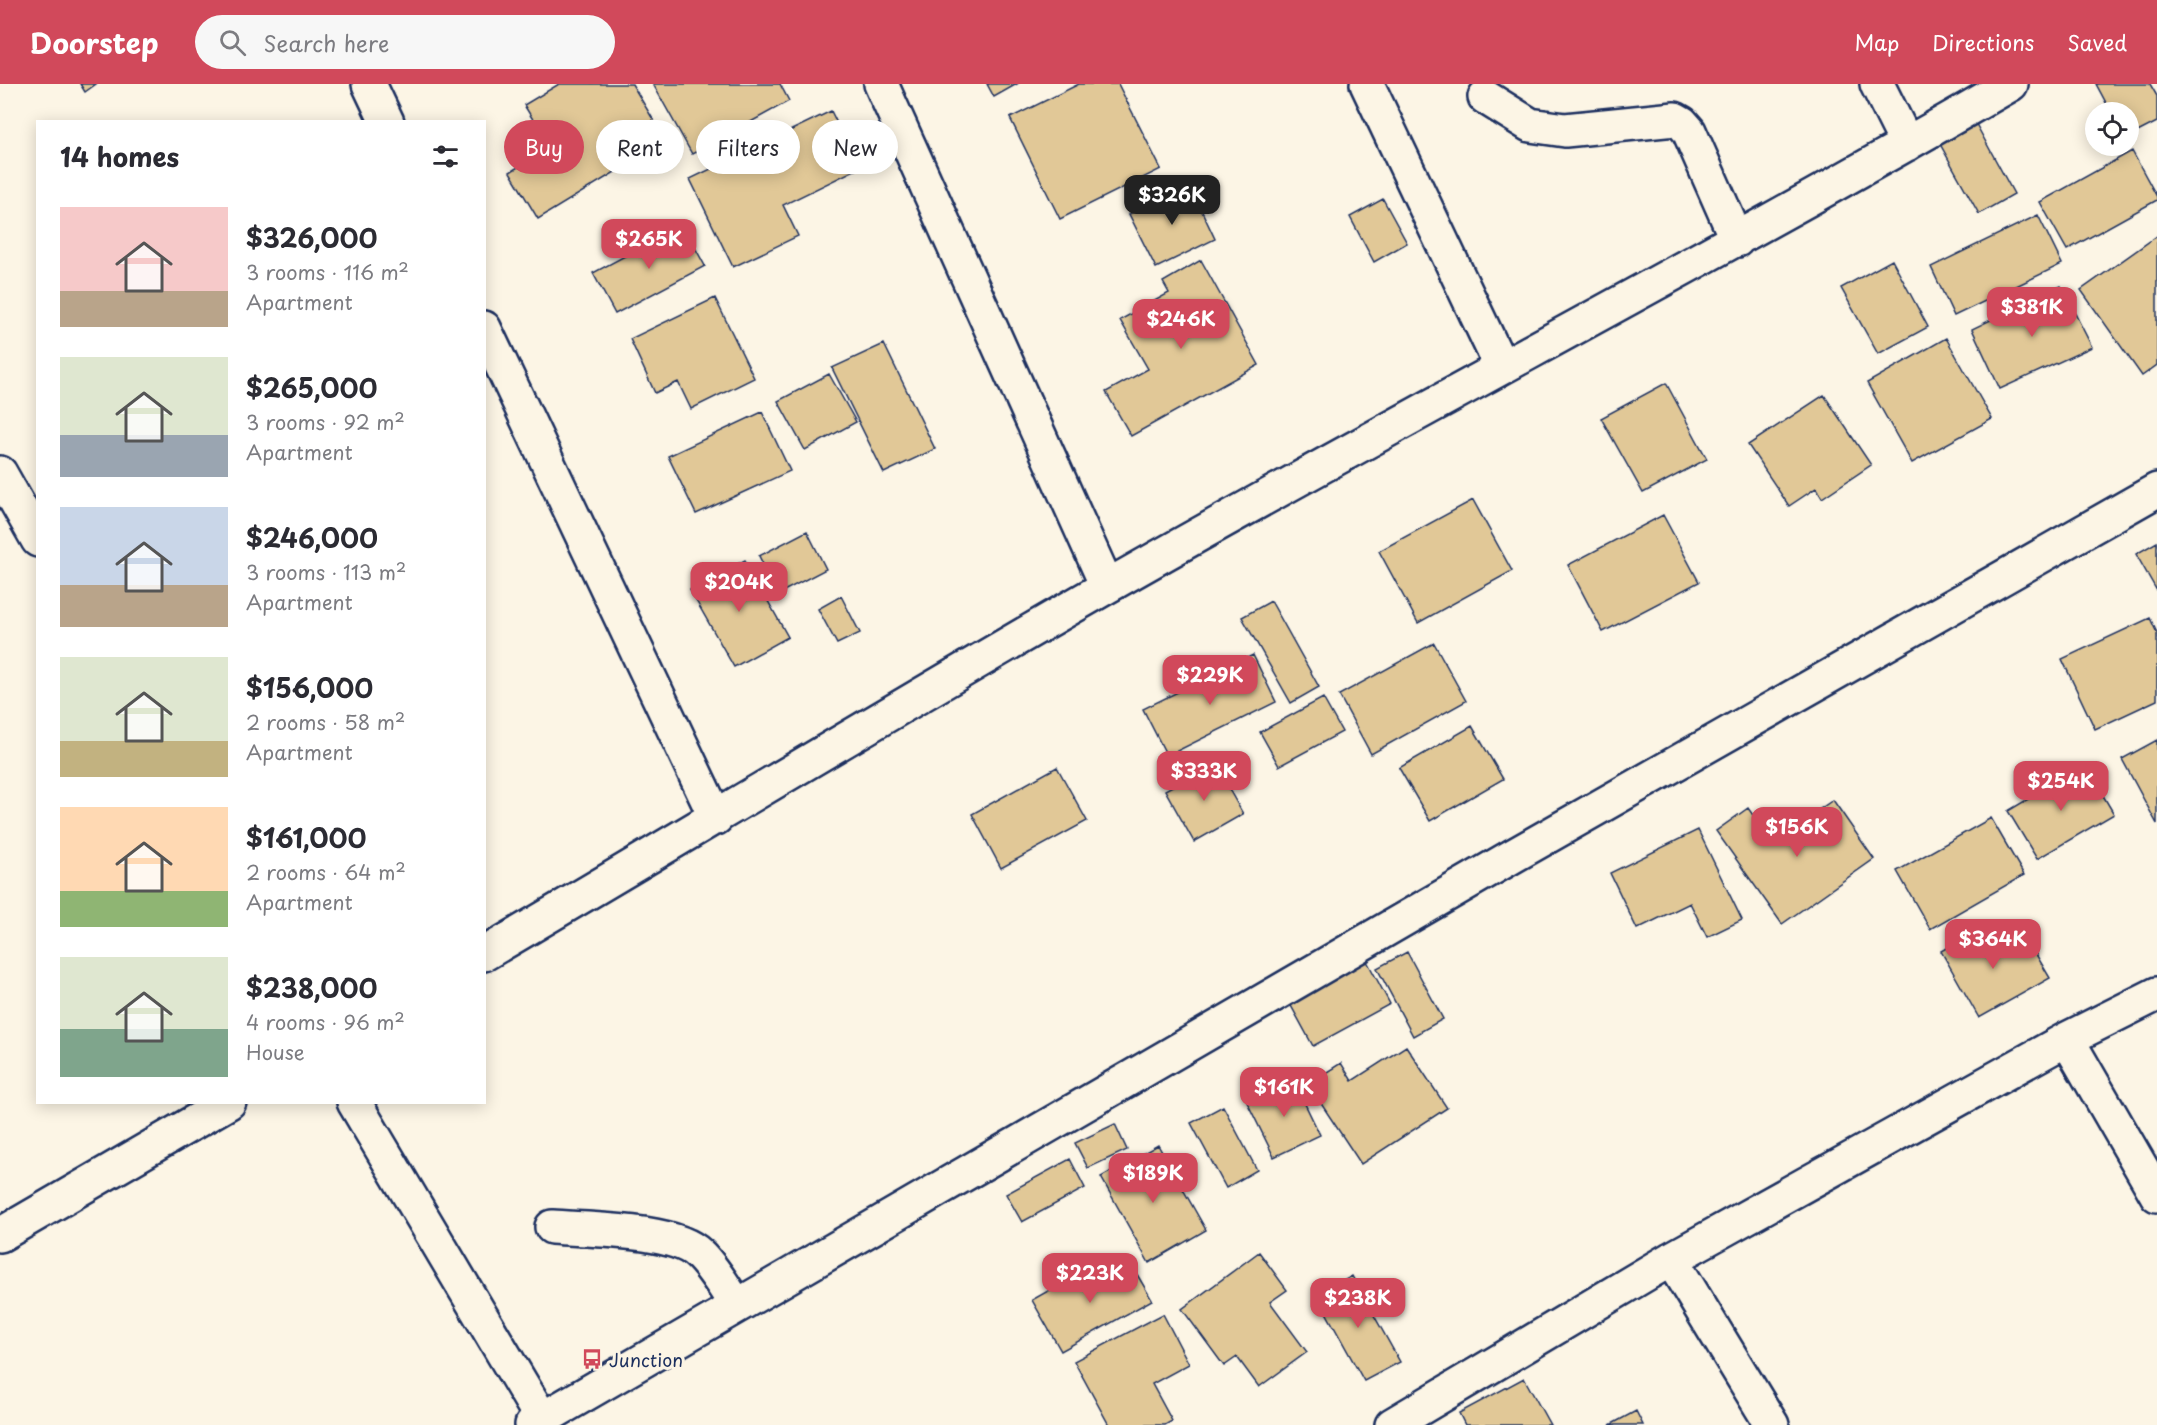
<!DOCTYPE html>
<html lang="en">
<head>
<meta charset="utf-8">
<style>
  body { margin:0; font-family:"Playpen Sans",sans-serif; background:#f7f7f7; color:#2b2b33; height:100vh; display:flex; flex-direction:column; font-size:22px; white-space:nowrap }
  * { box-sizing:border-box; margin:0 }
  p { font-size:20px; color:#7c7c81 }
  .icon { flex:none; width:33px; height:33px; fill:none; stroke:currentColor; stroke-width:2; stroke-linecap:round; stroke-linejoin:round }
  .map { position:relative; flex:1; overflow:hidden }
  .panel { position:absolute; left:36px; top:36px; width:450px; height:984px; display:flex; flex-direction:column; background:#fff; border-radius:0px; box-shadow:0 3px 15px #0003 }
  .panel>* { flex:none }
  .banner { position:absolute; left:504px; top:36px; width:570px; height:54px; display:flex; gap:12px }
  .fabs { position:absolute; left:2085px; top:18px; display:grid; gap:12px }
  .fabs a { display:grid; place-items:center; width:54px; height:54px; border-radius:50%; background:#fff; box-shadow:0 3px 15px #0003; font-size:30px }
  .price { position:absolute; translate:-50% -51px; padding:0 14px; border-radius:12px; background:#d1495b; color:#fff; font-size:20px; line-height:39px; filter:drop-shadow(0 2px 3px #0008) }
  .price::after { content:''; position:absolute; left:50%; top:36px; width:18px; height:14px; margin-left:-9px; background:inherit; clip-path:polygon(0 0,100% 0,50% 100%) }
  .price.current { background:#222; color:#fff }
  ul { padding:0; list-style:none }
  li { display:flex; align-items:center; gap:18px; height:150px; padding:0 24px }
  li span { display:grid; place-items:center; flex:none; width:168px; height:120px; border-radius:0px; color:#555 }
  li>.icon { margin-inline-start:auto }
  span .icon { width:72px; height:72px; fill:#fffc; stroke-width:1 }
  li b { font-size:26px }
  h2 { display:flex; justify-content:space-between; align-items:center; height:72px; padding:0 24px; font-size:26px }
  .pill { padding:0 21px; border-radius:27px; background:#fff; box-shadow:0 3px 15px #0003; font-size:21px; line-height:54px }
  .pill.current { background:#d1495b; color:#fff }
  header { display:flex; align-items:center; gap:36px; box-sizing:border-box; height:84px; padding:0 30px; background:#d1495b; color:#fff }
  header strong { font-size:28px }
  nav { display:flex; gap:33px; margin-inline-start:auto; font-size:21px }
  .search { width:420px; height:54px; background:#f7f7f7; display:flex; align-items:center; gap:15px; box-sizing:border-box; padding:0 21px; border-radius:33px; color:#7c7c81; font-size:22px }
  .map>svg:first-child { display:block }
</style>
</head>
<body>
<header>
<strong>Doorstep</strong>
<div class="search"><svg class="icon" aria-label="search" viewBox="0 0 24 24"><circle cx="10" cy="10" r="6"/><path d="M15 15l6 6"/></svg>Search here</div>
<nav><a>Map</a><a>Directions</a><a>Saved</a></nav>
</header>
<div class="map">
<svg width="2157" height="1341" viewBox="0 0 2157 1341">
  <rect width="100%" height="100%" fill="#fcf5e5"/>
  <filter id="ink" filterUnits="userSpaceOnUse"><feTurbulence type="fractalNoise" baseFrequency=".0167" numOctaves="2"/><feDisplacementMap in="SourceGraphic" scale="12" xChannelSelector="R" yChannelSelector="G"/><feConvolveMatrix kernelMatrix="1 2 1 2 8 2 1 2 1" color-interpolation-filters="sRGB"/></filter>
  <g filter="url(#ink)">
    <path fill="#e1c897" stroke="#1b2f5e" stroke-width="1.5" d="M80,0H96L85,8Z
      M559,0H632L666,57L538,135L510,88L550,63L524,21Z
      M653,0H780L789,17L692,70Z
      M987,0H1017L994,13Z
      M1079,0H1118L1161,85L1060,135L1010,34Z
      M2096,0H2150L2157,12V38L2128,53V28H2111Z
      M831,27L859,84L783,121L798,152L733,183L690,95Z
      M1976,40L2014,110L1979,130L1940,60Z
      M2132,67L2157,113V116L2067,166L2040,118Z
      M1189,100L1215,155L1156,184L1129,130Z
      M1383,115L1407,159L1374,178L1350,133Z
      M2038,131L2062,180L1954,232L1931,183Z
      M683,141L705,182L615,230L593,189Z
      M2157,152V281L2142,292L2081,206Z
      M1201,176L1259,281L1131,352L1106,308L1148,285L1120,236L1169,209L1163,198Z
      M1892,176L1928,243L1878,270L1841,204Z
      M2061,202L2092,263L2000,305L1972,245Z
      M715,214L754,294L691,325L678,298L655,309L630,255Z
      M1946,254L1992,335L1912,379L1867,299Z
      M884,260L935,365L884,389L832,284Z
      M829,290L856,338L805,366L778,317Z
      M1666,299L1707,375L1643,409L1601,334Z
      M1824,311L1871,381L1822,414L1816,404L1789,422L1748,361Z
      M762,328L790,387L696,430L668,372Z
      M1473,416L1512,487L1418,539L1379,467Z
      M1663,431L1699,498L1603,548L1568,481Z
      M807,447L826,485L778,510L759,472Z
      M2157,458V507L2136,470Z
      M745,476L788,553L734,583L690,506Z
      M841,512L860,549L837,560L818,525Z
      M1271,517L1319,603L1291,619L1242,533Z
      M2150,534L2157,549V616L2095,645L2062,575Z
      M1434,559L1466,617L1371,670L1339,611Z
      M1253,571L1276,618L1167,672L1143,625Z
      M1323,614L1342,648L1279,682L1260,648Z
      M1472,642L1503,695L1430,737L1399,684Z
      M2157,656V740L2122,675Z
      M1214,679L1243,730L1194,758L1165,706Z
      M2085,681L2114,730L2037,775L2008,727Z
      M1057,683L1087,737L1001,784L972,730Z
      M1833,716L1874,775L1782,840L1716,747L1748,724L1772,758Z
      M1991,734L2024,791L1930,845L1897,787Z
      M1698,746L1742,836L1707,853L1690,819L1637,845L1610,789Z
      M1986,841L2002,869L2027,855L2050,894L1979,934L1941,867Z
      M1407,868L1443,935L1413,952L1377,884Z
      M1367,877L1390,920L1313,962L1289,918Z
      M1406,962L1447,1024L1361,1080L1308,1000L1341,979L1352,997Z
      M1293,995L1320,1051L1274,1073L1247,1018Z
      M1223,1022L1257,1086L1226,1104L1191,1039Z
      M1115,1040L1127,1066L1088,1084L1075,1059Z
      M1158,1061L1206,1146L1149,1179L1101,1093Z
      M1070,1075L1085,1104L1022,1138L1006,1110Z
      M1259,1168L1287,1206L1270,1218L1307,1268L1259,1303L1237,1273L1224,1282L1182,1225Z
      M1131,1180L1152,1216L1061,1267L1032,1216L1094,1181L1102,1196Z
      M1352,1192L1400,1278L1364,1297L1317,1212Z
      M1163,1230L1189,1280L1152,1300L1172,1337L1165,1341H1109L1074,1277Z
      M1524,1294L1550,1341H1465L1459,1329Z
      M1636,1327L1643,1341H1610Z"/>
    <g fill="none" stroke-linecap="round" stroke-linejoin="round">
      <g stroke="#1b2f5e" stroke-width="38">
        <path id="minor" d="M369,0L387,38
          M881,0L1107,502
          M1367,0L1501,282
          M1877,0L1907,60
          M1485,13L1530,41L1565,46L1675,35L1682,39L1689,47L1737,156
          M484,244L716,734
          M0,389L38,456
          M484,870C693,747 899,622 1108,502C1407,331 1713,173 2011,0
          M2067,955L2157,1111
          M354,1018L542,1335
          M552,1143C589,1146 674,1145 699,1170C713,1183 726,1206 737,1222
          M0,1151L229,1018
          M1671,1175L1772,1341
          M532,1341L1513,772L2157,406
          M1392,1341L1671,1175L2067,955L2157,910"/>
      </g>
      <use href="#minor" stroke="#fcf5e5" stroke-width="33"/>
    </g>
  </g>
  <defs>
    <g id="bus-bare" transform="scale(1.62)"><path d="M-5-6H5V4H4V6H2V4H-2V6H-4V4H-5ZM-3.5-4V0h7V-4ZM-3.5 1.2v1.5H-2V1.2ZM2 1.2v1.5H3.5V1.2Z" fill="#d1495b" stroke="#fcf5e5" stroke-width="2.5" paint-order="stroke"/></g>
  </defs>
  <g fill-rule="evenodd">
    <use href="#bus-bare" x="592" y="1275"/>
  </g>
  <g text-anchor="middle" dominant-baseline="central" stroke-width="6" stroke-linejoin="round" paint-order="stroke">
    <g font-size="18" fill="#1b2f5e" stroke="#fcf5e5" text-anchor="start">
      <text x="609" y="1275">Junction</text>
    </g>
  </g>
</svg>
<div class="fabs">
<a><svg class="icon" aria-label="locate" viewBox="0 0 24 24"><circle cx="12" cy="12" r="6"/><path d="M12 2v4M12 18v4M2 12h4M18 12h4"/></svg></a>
</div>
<b class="price current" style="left:1172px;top:142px">$326K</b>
<b class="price" style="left:649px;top:186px">$265K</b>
<b class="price" style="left:2032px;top:254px">$381K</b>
<b class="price" style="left:1181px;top:266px">$246K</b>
<b class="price" style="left:739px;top:529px">$204K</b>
<b class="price" style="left:1210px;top:622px">$229K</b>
<b class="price" style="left:1204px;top:718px">$333K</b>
<b class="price" style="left:2061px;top:728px">$254K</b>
<b class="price" style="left:1797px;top:774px">$156K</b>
<b class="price" style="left:1993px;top:886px">$364K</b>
<b class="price" style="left:1284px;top:1034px">$161K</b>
<b class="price" style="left:1153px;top:1120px">$189K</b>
<b class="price" style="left:1090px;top:1220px">$223K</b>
<b class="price" style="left:1358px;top:1245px">$238K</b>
<div class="banner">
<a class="pill current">Buy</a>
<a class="pill">Rent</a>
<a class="pill">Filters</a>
<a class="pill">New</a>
</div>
<section class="panel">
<h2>14 homes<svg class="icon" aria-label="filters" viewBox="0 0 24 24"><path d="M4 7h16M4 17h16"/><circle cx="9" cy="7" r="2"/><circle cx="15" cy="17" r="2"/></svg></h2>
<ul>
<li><span style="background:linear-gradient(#f6c9c9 70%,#b9a48a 0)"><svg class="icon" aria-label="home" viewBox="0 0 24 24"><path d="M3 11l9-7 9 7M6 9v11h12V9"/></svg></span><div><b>$326,000</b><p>3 rooms · 116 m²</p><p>Apartment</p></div></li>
<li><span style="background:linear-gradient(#dfe7d0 65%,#9aa5b1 0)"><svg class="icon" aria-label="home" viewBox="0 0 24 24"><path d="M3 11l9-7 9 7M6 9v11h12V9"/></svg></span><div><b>$265,000</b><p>3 rooms · 92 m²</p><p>Apartment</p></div></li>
<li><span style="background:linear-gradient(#c9d6e8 65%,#b9a48a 0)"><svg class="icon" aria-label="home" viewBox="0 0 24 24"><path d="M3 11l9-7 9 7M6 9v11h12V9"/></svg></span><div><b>$246,000</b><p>3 rooms · 113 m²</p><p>Apartment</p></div></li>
<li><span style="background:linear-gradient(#dfe7d0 70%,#c2b280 0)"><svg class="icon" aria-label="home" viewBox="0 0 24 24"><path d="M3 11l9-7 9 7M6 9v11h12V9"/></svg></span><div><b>$156,000</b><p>2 rooms · 58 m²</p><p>Apartment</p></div></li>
<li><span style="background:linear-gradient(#ffd9b3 70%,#8fb573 0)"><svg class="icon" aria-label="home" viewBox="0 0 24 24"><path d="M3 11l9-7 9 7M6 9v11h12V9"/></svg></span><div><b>$161,000</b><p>2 rooms · 64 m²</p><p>Apartment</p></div></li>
<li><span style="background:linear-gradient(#dfe7d0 60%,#7fa58c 0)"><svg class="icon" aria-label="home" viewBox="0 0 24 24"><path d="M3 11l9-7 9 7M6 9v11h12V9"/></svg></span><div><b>$238,000</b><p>4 rooms · 96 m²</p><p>House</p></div></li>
</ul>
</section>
</div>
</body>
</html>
